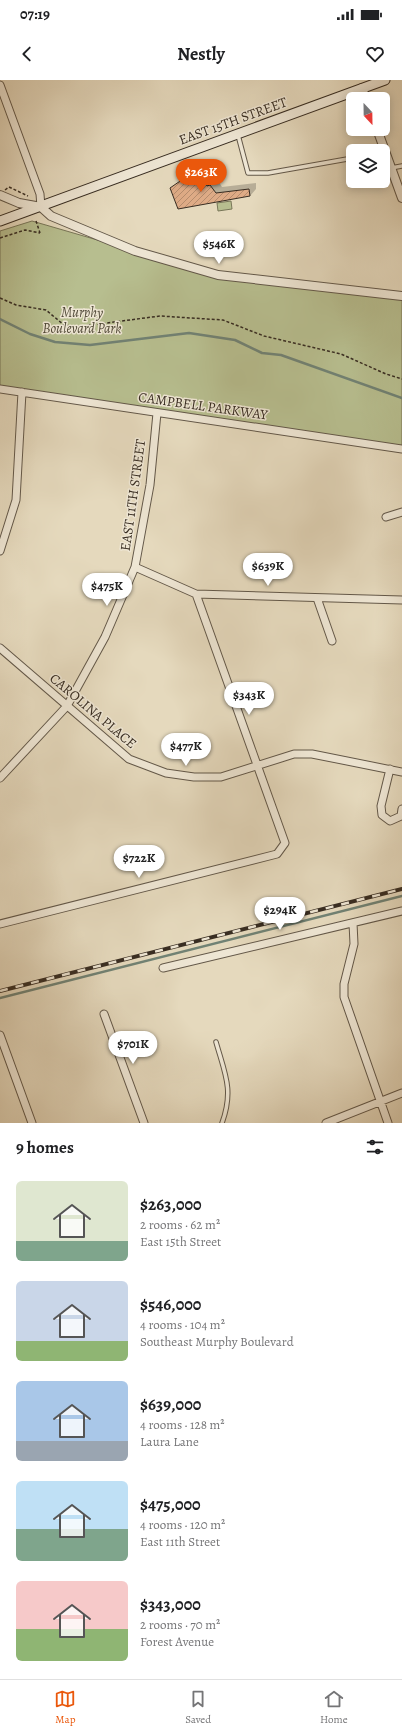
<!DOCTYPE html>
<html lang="en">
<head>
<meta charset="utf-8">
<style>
  body { margin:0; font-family:Alegreya,serif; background:#f6f6f6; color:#202124; height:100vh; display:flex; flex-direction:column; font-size:15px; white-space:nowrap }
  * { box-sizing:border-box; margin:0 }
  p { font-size:13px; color:#757577 }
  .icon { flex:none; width:22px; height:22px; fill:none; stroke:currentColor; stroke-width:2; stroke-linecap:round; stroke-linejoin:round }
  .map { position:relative; height:1043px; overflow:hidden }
  .sheet { display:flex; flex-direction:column; background:#fff; flex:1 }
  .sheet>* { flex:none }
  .needle { width:26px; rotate:158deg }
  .buttons { position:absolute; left:346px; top:12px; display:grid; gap:8px }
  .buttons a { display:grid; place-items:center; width:44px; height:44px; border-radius:6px; background:#fff; box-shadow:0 2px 10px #0003; font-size:20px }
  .price { position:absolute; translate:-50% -34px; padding:0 9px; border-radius:14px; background:#fff; color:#222; font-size:13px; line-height:26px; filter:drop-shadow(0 1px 2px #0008) }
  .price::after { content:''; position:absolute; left:50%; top:24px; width:12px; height:9px; margin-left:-6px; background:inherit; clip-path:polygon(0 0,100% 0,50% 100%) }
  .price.on { background:#ea580c; color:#fff }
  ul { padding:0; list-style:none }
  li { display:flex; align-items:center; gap:12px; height:100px; padding:0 16px }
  li span { display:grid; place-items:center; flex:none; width:112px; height:80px; border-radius:6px; color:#555 }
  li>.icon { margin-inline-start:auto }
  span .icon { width:48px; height:48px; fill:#fffc; stroke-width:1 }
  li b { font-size:17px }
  h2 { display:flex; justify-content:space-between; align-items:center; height:48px; padding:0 16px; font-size:17px }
  .status { display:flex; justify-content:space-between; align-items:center; height:28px; padding:0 20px; background:#fff; direction:ltr }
  .status svg { height:11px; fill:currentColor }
  header { display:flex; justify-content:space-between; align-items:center; height:52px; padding:0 16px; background:#fff; font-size:18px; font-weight:600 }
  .menu { display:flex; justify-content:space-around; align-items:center; height:56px; border-top:1px solid #e0e0e0; background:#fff; font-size:11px; color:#757577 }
  .menu a { display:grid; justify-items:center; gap:2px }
  .menu .on { color:#ea580c }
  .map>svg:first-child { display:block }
</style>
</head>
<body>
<div class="status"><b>07:19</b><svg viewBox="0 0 49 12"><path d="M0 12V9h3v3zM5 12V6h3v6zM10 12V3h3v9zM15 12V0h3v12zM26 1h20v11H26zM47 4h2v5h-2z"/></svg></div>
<header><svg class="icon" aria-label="back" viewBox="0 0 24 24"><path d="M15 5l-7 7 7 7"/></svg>Nestly<svg class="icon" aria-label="heart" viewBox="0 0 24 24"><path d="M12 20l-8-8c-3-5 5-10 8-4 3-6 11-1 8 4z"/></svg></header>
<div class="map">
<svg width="402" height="1043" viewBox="0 0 402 1043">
  <defs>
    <pattern id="building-hatch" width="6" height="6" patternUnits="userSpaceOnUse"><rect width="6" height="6" fill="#deab86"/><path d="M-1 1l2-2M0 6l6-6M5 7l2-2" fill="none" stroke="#b58c6d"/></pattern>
  </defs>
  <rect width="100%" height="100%" fill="#e5d9bd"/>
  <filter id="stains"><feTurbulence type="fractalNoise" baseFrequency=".005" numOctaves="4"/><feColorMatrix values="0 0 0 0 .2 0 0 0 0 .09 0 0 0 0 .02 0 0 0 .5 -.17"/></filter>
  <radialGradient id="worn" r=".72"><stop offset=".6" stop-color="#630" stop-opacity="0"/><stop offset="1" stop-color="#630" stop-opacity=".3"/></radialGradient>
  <path fill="#b7be8f" stroke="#787658" d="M231,121L232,129L218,131L217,123Z
    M32,141L218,195L402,216V369L0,309V151Z"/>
  <path fill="#0003" d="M209,89L213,100L217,99L222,107L256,103V109L250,116L178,127L171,108L193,91Z"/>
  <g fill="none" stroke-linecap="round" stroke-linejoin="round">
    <path stroke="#718274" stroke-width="2.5" d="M0,239L30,254L55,262L90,265L189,253L235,260L262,273L281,275L402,318
      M0,918L402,816"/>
  </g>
  <path fill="url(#building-hatch)" stroke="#382d22" d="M203,95L207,106L210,105L216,113L249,109L250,116L178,129L170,108L186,97Z"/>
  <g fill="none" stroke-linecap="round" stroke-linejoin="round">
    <g stroke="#635849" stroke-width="5.5">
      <path id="service" d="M238,55L248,93H268L353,78
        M391,88L402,86
        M216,962C225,994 234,1010 222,1043"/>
    </g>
    <g stroke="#635849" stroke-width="9">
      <path id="minor" d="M0,5L40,114L41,127
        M0,309L402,369
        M386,437L402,432
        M0,471L16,420L22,312
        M135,487L196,514L402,520
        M317,518L332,561
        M0,568L129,679L166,693L194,697H221L294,674H312L402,692
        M390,689L381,726L382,735L390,741L401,736L402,729
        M0,698L67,626L105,557L135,487L150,405L157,333
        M353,843L354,864L344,904V917L388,1043
        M0,844L277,774L285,763L196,514
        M163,888L402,831
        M104,934L144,1043
        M0,955L32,1043
        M326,1043L402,1013"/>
    </g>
    <g stroke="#635849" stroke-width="10">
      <path id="tertiary" d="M362,8L366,19
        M377,49L402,118
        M0,115L19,123L41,127L51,136L135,171L218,195L402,216"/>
    </g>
    <g stroke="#382d22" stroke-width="11">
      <path id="secondary" d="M0,141L385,0"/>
    </g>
    <path stroke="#382d22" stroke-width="1.5" stroke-dasharray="3 2" stroke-linecap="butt" d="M5,110L9,107L28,116
      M36,141L40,153
      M0,158L25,150L40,153
      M0,218L16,225L46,230L64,245L76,247L160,236L223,240L264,256L341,274L386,294L402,299"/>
    <use href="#service" stroke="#eee6d4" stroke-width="3.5"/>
    <use href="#minor" stroke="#eee6d4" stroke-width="7"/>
    <use href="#tertiary" stroke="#eee6d4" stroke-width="8"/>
    <use href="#secondary" stroke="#eee6d4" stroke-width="9"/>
    <g stroke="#382d22" stroke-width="4">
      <path id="rail" d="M0,911L402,809"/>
    </g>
    <use href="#rail" stroke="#eee6d4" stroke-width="2.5" stroke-dasharray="8" stroke-linecap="butt"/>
  </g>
  <g text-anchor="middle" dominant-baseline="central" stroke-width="3" stroke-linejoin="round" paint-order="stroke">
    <g font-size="14" fill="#382d22" stroke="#eee6d4">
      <text transform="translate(233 41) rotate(-20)">EAST 15TH STREET</text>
      <text transform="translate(203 326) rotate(8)">CAMPBELL PARKWAY</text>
      <text transform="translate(133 415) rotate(-82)">EAST 11TH STREET</text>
      <text transform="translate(93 631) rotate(40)">CAROLINA PLACE</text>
    </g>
    <g font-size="14" font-style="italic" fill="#514a38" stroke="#eee6d4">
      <text x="82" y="232">Murphy<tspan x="82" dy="16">Boulevard Park</tspan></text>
    </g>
  </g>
  <rect width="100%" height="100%" filter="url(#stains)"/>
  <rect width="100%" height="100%" fill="url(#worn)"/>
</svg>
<div class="buttons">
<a><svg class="needle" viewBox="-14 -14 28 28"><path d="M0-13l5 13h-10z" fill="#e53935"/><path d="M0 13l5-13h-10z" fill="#757577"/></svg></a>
<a><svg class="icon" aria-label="layers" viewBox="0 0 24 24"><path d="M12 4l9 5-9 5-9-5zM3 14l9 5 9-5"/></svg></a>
</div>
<b class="price on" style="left:201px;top:113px">$263K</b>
<b class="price" style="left:219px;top:185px">$546K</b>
<b class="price" style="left:268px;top:507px">$639K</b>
<b class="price" style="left:107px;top:527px">$475K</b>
<b class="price" style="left:249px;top:636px">$343K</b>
<b class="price" style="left:186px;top:687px">$477K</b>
<b class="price" style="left:139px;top:799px">$722K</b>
<b class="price" style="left:280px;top:851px">$294K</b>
<b class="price" style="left:133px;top:985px">$701K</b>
</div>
<section class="sheet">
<h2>9 homes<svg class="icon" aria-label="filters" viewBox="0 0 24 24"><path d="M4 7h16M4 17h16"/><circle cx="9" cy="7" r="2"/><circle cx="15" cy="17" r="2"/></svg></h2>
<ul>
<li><span style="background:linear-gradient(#dfe7d0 75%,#7fa58c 0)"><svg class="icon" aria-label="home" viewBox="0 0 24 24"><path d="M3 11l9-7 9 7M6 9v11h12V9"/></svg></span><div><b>$263,000</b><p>2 rooms · 62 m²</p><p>East 15th Street</p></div></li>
<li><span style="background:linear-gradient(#c9d6e8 75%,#8fb573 0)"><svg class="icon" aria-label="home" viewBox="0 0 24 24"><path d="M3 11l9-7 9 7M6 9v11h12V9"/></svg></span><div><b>$546,000</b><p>4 rooms · 104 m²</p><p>Southeast Murphy Boulevard</p></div></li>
<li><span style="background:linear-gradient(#a9c7e8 75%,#9aa5b1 0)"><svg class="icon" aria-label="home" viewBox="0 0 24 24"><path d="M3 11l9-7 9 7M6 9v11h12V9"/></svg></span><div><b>$639,000</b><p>4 rooms · 128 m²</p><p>Laura Lane</p></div></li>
<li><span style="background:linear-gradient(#bfe0f5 60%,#7fa58c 0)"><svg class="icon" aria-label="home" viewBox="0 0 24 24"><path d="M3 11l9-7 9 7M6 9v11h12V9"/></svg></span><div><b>$475,000</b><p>4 rooms · 120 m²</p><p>East 11th Street</p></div></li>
<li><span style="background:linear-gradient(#f6c9c9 60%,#8fb573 0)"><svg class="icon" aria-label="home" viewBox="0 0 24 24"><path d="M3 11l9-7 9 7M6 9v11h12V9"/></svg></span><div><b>$343,000</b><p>2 rooms · 70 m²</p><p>Forest Avenue</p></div></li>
</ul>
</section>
<nav class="menu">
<a class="on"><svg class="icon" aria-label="map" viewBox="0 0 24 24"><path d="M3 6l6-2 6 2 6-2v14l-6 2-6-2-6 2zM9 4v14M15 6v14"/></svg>Map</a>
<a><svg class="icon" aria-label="saved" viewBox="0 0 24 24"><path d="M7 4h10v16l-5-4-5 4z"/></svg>Saved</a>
<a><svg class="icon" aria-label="home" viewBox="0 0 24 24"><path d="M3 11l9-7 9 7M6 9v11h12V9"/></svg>Home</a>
</nav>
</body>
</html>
